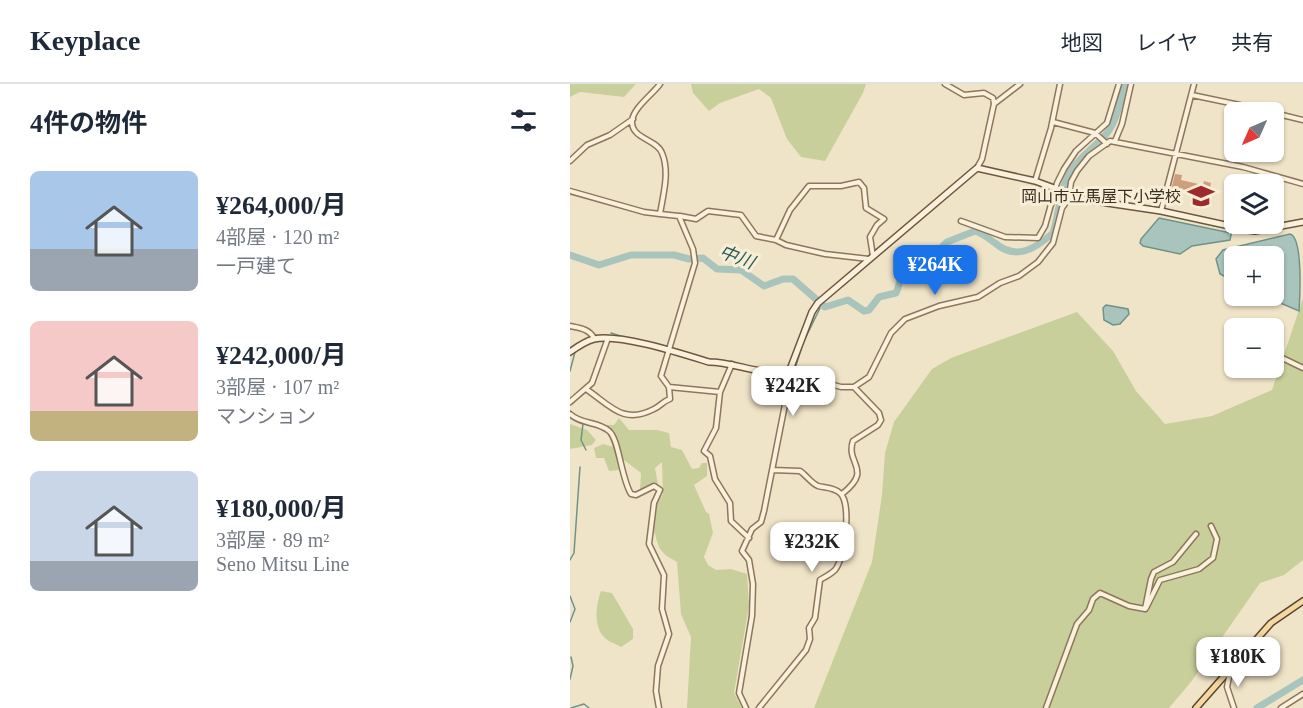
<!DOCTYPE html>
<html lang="ja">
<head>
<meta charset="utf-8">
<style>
  body { margin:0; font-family:"Times New Roman","Noto Sans JP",serif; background:#f2f2f3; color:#1f2937; height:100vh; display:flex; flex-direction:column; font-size:22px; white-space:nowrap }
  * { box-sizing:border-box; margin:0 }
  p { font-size:20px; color:#747a83 }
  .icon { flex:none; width:33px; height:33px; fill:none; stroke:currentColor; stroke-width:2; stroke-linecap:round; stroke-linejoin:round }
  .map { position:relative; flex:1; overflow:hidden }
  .sheet { display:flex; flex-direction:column; background:#fff; width:570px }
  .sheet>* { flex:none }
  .needle { width:39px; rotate:225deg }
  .tools { position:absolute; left:654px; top:18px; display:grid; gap:12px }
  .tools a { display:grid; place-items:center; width:60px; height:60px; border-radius:9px; background:#fff; box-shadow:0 2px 4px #0004; font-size:30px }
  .price { position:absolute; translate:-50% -51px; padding:0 14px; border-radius:12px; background:#fff; color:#222; font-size:20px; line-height:39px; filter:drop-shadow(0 2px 3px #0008) }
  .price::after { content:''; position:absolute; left:50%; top:36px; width:18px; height:14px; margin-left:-9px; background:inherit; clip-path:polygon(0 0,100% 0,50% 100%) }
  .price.selected { background:#1a73e8; color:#fff }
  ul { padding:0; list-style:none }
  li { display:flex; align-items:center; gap:18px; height:150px; padding:0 30px }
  li span { display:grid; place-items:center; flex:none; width:168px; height:120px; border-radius:9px; color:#555 }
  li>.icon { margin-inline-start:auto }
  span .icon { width:72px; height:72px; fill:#fffc; stroke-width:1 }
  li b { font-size:26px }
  h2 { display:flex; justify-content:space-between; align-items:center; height:72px; padding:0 30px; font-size:26px }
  header { display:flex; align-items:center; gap:36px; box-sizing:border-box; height:84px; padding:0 30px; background:#fff; border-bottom:2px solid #e0e1e3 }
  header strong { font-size:28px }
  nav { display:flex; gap:33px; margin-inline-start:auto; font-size:21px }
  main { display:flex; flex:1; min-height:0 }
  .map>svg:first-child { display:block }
</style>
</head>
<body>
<header>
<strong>Keyplace</strong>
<nav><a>地図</a><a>レイヤ</a><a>共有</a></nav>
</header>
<main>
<section class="sheet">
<h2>4件の物件<svg class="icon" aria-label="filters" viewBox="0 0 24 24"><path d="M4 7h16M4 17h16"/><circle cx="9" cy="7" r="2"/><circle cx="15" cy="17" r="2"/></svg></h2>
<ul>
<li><span style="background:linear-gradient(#a9c7e8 65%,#9aa5b1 0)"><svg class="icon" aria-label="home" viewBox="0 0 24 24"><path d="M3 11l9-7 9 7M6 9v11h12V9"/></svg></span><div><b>¥264,000/月</b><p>4部屋 · 120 m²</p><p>一戸建て</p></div></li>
<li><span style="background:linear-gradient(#f6c9c9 75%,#c2b280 0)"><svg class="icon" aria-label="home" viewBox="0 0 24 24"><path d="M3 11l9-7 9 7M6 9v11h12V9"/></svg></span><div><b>¥242,000/月</b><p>3部屋 · 107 m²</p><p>マンション</p></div></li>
<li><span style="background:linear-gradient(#c9d6e8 75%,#9aa5b1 0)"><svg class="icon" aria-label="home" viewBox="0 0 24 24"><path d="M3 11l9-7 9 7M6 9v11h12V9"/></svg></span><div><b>¥180,000/月</b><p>3部屋 · 89 m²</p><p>Seno Mitsu Line</p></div></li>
</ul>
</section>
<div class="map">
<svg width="733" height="624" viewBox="0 0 733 624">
  <rect width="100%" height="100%" fill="#f0e4c8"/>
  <path fill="#c9cf9b" d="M0,0H66L54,13L10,8L0,13Z
    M121,0H296L293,9L255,77L231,73L217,55L201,14L189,5L150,19L139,27L123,9Z
    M733,214V476L714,491L690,499L621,598L599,624H244L302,478L312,411L315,369L324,338L362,285L381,274L507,228L543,267L566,307L595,340L642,332L702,306Z
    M49,334L59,346H87L99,349L101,363L112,366L122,385L129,384L132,379H137V392L124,401L136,428L139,430L143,449L134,473L138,481L146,486L161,485L177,490L179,522L164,609L172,624H117L121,553L111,530L107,478C100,474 90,469 88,460C85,453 87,451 82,446L86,421L93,410L92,378L85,384L88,401L85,400L70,407L71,389L50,373L48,355L36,341H44Z
    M0,340L17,346L26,356L22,361L0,365Z
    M33,360L44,363L49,386L39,387L34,374H26L24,364Z
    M31,507L42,509L63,545V555L51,563C46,560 37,557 34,553C23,542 26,520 31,507Z"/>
  <path fill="#a9c4bc" stroke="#6f938a" stroke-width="1.5" d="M589,134L656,148L661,149L662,146L660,156L622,162L610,170L573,162L570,159L571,155Z
    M720,150C733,153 730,212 729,227L694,212H704V172H664V197L650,190L646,175L653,166Z
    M536,221L558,225L559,230L550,240L543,241L534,236L533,224Z"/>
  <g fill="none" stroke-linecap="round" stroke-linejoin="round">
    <path stroke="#6f938a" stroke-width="1.5" d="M41,249L57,254
      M235,255L252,220
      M134,274L173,281
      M0,287L5,268
      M207,291L217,293
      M222,295L232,262
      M13,340L11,356L16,366
      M197,421L202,393
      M182,443L190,438
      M0,476L4,469L10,383
      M0,512L5,525L0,538
      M178,542L180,529
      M0,595L3,582L1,573
      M168,603L167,610L172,621
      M1,624L14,620L19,624"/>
    <path stroke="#a9c4bc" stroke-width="7" d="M0,171L29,181L61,171H104L119,175L133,174L147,185L171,186L194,202L213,195H223L255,223L278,216L294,227L299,226L309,213L326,209C333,193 331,175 348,165L366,169L377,158L405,147C413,149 418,154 425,159C446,177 465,165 483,149C489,130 489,109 499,90C508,73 525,64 537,49C548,35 550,16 554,0
      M687,624L733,596"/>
  </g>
  <path fill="#cf9f7d" d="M605,90L612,91L611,96L633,101L634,97L641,99L638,114L629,112V109L611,105L610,108L601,106Z"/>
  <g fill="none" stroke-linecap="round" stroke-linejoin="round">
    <g stroke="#8d765c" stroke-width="7">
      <path id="street" d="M375,0L394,11L414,9L423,14L424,20L412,75L407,84
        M622,11L703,28
        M424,20L450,0
        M704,29L733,36
        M483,38L525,49L537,60
        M545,57L552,40L561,0
        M0,77L17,61L40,51L63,35
        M465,97L481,44L490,0
        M0,107L74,128L90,130
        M591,127L624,0
        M110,132L126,135L138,127L171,131L186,152L206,156L216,161L255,170L299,175
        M391,137L435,153L468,154L475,142L487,99L494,85L506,67L537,39L549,0
        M206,156L220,126L239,102H271L289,98L294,104L296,124L314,135L307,141L300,153L303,172
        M0,242C10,244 19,245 24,254
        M704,270L733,284
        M162,280L150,308L146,344L134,367L140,372L145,395L160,419L161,437L179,454
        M217,288L271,303H284L299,293L321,249L335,235L369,222L408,213L430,199L449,192L468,178L483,159L492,124L499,114L501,98L507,87L519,72L540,57L673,83L733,100
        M99,303L150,308
        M16,305C41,322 53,341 84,325C91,322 93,317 100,315L99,303L91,292L125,179L123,165L109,132L90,130C93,111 100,88 92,69C87,55 61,55 62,37C63,24 83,10 90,0
        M0,318L22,299L38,254
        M0,330C12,341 28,337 39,347C49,355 51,394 61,410L66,411L84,402L90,406L84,419L79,460L94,491L92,525L99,550L88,582L86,607L89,624
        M272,410C304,385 275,380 283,357L308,341L311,336L309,329L284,303
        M576,524L590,496L629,485L643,474L647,455L641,442
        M660,588L657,603L664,624
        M176,624L169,609L182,532L183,500L179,476L172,467L182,445L191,438L194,427L220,295L218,290
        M189,624L236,566L240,555L239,544L245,534L250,496C255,493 261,490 265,486C275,474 282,419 270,409C263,403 255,404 248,402C241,399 236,391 230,387L202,386
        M476,624L507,540L519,526L523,515L530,509L559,522L575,525L581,495L584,488L603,478L626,450
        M711,624L733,610"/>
    </g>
    <g stroke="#6f573f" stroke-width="8">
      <path id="secondary" d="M0,268C7,263 16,257 24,255C49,249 113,270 139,278C164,278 192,292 217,288L221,283L242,228L248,219L407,84L465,97L517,116L591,127L678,146L685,147L733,138"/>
    </g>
    <g stroke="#5b4430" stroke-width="8">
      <path id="primary" d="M626,624L701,539L733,517"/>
    </g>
    <use href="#street" stroke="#faf1dc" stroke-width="4"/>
    <use href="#secondary" stroke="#faf1dc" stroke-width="5"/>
    <use href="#primary" stroke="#f3d9a0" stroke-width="5"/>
  </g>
  <defs>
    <g id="school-bare" transform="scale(2.07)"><path d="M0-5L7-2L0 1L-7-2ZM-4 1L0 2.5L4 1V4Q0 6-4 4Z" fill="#9e2a2b" stroke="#f7eed8" stroke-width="2.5" paint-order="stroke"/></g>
  </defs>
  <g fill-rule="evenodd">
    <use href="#school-bare" x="631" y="112"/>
  </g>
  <g text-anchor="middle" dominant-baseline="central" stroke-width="6" stroke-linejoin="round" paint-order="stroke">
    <g font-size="16" fill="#3d2e20" stroke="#f7eed8" text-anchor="end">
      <text x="611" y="112">岡山市立馬屋下小学校</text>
    </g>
    <g font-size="18" font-style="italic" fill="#2f5d5a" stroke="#f7eed8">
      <text transform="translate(167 173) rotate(21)">中川</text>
    </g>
  </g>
</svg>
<div class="tools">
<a><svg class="needle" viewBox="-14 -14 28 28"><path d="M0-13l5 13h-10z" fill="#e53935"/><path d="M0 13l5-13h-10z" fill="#747a83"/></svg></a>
<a><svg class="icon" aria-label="layers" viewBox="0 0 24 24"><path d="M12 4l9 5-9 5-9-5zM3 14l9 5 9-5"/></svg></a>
<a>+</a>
<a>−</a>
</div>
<b class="price selected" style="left:365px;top:212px">¥264K</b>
<b class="price" style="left:223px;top:333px">¥242K</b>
<b class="price" style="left:242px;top:489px">¥232K</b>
<b class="price" style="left:668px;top:604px">¥180K</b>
</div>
</main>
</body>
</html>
